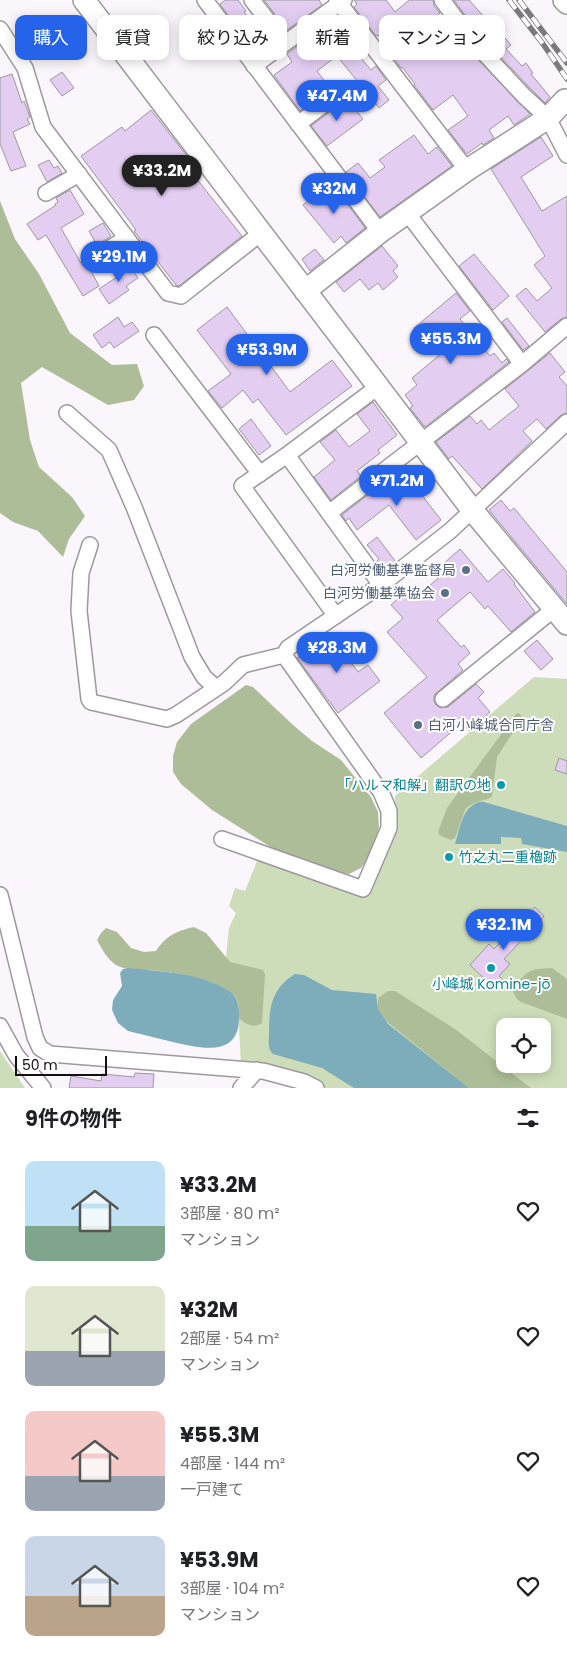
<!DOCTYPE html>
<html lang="ja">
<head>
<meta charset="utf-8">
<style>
  body { margin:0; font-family:Poppins,"Noto Sans JP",sans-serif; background:#f6f6f6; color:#202124; height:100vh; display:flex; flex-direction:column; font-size:19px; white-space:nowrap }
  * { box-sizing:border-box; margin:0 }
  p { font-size:16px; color:#757577 }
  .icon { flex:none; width:28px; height:28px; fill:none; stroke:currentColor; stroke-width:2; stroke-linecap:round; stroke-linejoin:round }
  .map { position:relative; height:1088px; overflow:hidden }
  .panel { display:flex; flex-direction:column; background:#fff; flex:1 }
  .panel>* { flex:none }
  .top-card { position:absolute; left:15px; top:15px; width:538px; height:45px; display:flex; gap:10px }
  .tools { position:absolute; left:496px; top:1018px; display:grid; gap:10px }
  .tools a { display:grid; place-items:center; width:55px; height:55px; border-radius:10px; background:#fff; box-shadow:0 2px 12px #0003; font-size:25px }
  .scale { position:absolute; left:15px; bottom:12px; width:92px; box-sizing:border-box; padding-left:5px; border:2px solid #110f11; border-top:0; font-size:14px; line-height:18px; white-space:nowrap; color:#110f11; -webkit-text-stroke:4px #fff; paint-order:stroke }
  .price { position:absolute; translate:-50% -42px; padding:0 11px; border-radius:18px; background:#2563eb; color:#fff; font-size:16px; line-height:32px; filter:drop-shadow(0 1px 2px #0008) }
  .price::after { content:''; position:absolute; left:50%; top:30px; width:15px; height:11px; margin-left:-8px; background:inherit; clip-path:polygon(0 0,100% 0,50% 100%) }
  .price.active { background:#222; color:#fff }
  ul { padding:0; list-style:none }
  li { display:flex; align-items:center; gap:15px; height:125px; padding:0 25px }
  li span { display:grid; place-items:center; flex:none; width:140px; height:100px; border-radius:10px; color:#555 }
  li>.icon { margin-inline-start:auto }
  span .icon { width:60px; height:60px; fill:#fffc; stroke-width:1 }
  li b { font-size:21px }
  h2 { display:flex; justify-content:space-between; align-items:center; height:60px; padding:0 25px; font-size:21px }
  .tag { padding:0 18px; border-radius:10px; background:#fff; box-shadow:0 2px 12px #0003; font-size:18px; line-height:45px }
  .tag.active { background:#2563eb; color:#fff }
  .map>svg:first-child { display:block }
</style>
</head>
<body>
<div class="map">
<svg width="567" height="1088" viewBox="0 0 567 1088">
  <rect width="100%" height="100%" fill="#fbf5fc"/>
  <path fill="#ceddb9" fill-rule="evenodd" d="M534,677L567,679V1088H324L306,1078L241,1065L238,1007L226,957L229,928L236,913L229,906L235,888L245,891L260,854L366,892L395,813V796ZM505,1026H542V1064H505Z
    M0,1051L25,1088H0Z"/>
  <path fill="#adbd97" d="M0,201L15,239L39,274L70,333L112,365L137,364L144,386L134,400L108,405L42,367L21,383L30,440L39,467L72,497L85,516L69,539L63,557L38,531L13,522L0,513Z
    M246,685L253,687L293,725L312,741L341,760L371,797L378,812L379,828L369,857L361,868L349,874L333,872L285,856L212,810L181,784L173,772V756L177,742L191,724Z
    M518,713L521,715V720L497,757L492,796C484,803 474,799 465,810L455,838L451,840L439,835L438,832L447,808L516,714Z
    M194,927L206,933L230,962L263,970L265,975L262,1023C254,1029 245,1024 239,1018C239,1010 240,1002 235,996C220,979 172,972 150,970C140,970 125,970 116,965C107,959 102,949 97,940L101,933L106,928L117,932L131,948L144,952L156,951C166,936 176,931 194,927Z
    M552,968L567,979V1019L521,1002L517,999L512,990L513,987C530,970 527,969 552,968Z
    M388,991H395L455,1029L531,1088H469L385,1020L378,1009V998Z"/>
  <path fill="#7dacbb" d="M479,802H484L567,826V852L522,844L521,838L501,837V844H455C460,829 462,807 479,802Z
    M128,968C161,972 198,972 228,990C238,996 239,1006 239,1016C240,1059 200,1048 173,1042C158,1038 143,1035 128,1031L118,1023L112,1010L113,1000L122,986L120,973L123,969Z
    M295,974L304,975L332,990L376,994L378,1009L388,1024L469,1088H354L322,1068L273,1054C267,1048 269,1040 269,1032C269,1007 272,988 295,974Z"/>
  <path fill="#e3cef2" stroke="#9c989f" d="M225,0H238L246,11L244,12L269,43L256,53L220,4Z
    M264,0H319L322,5L287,30Z
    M354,0H386L395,12L409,0H433L434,6L440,13L424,27L437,43L453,30L464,45L530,114L514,125L508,116L489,130L494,138L483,145L482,143L467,154L448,130L468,116L453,95L433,110L414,85L415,84L402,67L401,68L378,35L376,36L354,7L357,4Z
    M454,0H469L504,39L505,38L511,45L506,49L522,66L526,63L533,73L531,74L550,97L545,103L531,89L478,33Z
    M341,21L362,48L356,52L371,70L376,66L386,80L378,86L389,100L379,108L337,56L317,71L330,88L300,111L274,75L292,62L287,54L304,41L310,49L333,32L330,29Z
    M62,72L74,88L62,96L50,80Z
    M12,74L22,103L24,101L30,117L27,119L30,124L13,132L26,166L11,171L0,144V78Z
    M347,99L363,119L327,146L311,126Z
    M151,110L197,169L192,173L242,236L179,286L176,285L134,231L136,230L81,156L122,127L125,131Z
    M414,135L428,154L437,147L452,166L380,217L346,172L358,163L370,178L385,167L379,160Z
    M541,137L553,156L521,177L542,211L567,196V317L561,319L545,332L516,296L526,288L537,301L552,288L534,265L545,256L491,169Z
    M49,160L54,168L58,166L62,173L47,182L38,165Z
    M332,183L365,228L346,243L341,236L334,243L303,205Z
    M70,190L84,214L61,228L82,265L90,269L99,286L83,296L46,235L38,240L27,224L56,205L55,204L58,202L56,198Z
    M103,223L111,236L97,245L89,231Z
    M382,246L398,266L393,271L398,277L383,290L378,283L369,290L360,279L344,292L336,282Z
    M315,249L324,260L310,271L302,259Z
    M474,254L509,296L493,310L459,266Z
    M126,261L138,278L126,286L129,290L109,304L99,289L120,275L115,267Z
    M456,293L470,311L460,319L490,356L494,353L502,363L506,359L509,362L425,427L410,408L413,406L405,395L417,385L412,378L454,343L438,323L421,337L414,328Z
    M227,307L290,392L332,360L352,386L286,435L258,399L253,403L243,390L222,408L208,391L231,374L197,330Z
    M118,317L124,327L132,322L139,331L114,348L110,342L102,348L93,335Z
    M507,318L529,346L523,350L502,322Z
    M550,353L565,372L559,377L567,386V413L561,415L546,429L537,419L523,431L532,441L482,489L452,456L449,459L436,442L470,416L477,424L481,420L489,430L519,406L505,389Z
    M373,402L397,435L378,450L380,453L357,471L361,476L331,500L314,477L335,460L320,442L336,430L349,447L370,431L357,414Z
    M251,419L271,446L259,455L239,429Z
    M404,472L441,520L416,540L389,505L357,530L349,518L346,521L342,515L373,491L376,494Z
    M501,500L510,511L514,508L567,572V604L489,510Z
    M377,537L396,562L383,572L376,562L379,559L367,545Z
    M460,549L488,582L503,569L515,583L514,584L535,612L511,632L488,606L485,609L470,592L437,620L461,647L464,645L470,653L458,664L463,670L434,695V700L435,704L440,708L448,707L476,684L484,692L478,698L490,712L469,731L462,723L421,758L384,713L427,677L387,632L403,618L391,605L410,588L417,596L447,571L442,565Z
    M330,634L358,672L368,665L380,681L338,713L297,658Z
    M537,640L553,659L541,670L524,651Z
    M559,758L567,761V774L555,770Z
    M535,907L544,916L504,959L510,964L499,976L504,981L496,990L470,965L489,944L494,949Z
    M135,1073L154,1074L153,1088H69L71,1076L101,1081L102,1074L134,1077Z"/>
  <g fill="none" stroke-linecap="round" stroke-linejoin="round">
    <g stroke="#9e989f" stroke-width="18">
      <path id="street" d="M205,0L380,232
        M252,0L285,43
        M337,0L467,170
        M442,0L471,39L524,96L548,118L567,155
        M0,29L25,68L43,127L168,293L181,296L261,233
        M254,66L344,0
        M298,124L343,90
        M46,193L79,174
        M408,214L522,364
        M90,260L127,238
        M154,335L260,474
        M67,413L109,450L134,507L192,657L204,677L216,688
        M287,455L381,585
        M329,513L522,364L567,326
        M90,545L81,573L79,611L89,699L91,702L167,719L176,715L224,683L243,665L284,655L288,648L381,585L450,531L567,422
        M336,616L242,486L287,455L379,386
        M443,699L554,609
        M222,839L363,889L389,828V811L381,792L284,655
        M0,895L35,1037L40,1048L50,1054L263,1071L304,1082L316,1088
        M0,1026L16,1055L43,1088
        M241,1088L257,1070"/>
    </g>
    <g stroke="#9e989f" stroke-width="24">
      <path id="secondary" d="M84,0L473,511L567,624
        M564,0L567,3
        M305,291L380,232L467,170L548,118L565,100"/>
    </g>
    <use href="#street" stroke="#fff" stroke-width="15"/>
    <use href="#secondary" stroke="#fff" stroke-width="21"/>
    <g stroke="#7d797e" stroke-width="5.5">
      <path id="rail" d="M509,0L543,44L567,79
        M519,0L567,63"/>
    </g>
    <use href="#rail" stroke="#fff" stroke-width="4" stroke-dasharray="11" stroke-linecap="butt"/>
  </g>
  <g fill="#5c6f8a" stroke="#fff" stroke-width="2">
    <circle cx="466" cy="570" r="5"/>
    <circle cx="445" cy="593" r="5"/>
    <circle cx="418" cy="725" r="5"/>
  </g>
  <g fill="#0f9aa8" stroke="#fff" stroke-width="2">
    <circle cx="501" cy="785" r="5"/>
    <circle cx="449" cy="857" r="5"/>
    <circle cx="491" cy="968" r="5"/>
  </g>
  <g text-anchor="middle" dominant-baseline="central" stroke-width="4" stroke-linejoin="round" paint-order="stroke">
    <g font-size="14" fill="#4e5e75" stroke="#fff" text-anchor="end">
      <text x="456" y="570">白河労働基準監督局</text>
      <text x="435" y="593">白河労働基準協会</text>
      <text x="428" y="725" text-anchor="start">白河小峰城合同庁舎</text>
    </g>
    <g font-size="14" fill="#0d838f" stroke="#fff" text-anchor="end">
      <text x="491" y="785">「ハルマ和解」翻訳の地</text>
      <text x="459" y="857" text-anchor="start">竹之丸二重櫓跡</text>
      <text x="491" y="984" text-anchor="middle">小峰城 Komine-jō</text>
    </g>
  </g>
</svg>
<div class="tools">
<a><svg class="icon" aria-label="locate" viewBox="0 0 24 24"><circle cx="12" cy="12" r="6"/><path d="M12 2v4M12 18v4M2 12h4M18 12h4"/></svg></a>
</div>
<div class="scale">50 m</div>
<b class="price" style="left:337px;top:122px">¥47.4M</b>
<b class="price active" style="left:162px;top:197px">¥33.2M</b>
<b class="price" style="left:334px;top:215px">¥32M</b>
<b class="price" style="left:119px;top:283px">¥29.1M</b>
<b class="price" style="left:451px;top:365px">¥55.3M</b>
<b class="price" style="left:267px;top:376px">¥53.9M</b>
<b class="price" style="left:397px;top:507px">¥71.2M</b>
<b class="price" style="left:337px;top:674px">¥28.3M</b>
<b class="price" style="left:504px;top:951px">¥32.1M</b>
<div class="top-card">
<a class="tag active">購入</a>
<a class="tag">賃貸</a>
<a class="tag">絞り込み</a>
<a class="tag">新着</a>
<a class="tag">マンション</a>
</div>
</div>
<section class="panel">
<h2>9件の物件<svg class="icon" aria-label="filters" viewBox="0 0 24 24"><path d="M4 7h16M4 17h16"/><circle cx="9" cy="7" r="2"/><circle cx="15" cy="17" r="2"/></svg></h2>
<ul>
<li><span style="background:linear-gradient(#bfe0f5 65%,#7fa58c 0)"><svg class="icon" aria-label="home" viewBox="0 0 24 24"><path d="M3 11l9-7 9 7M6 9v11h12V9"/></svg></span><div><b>¥33.2M</b><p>3部屋 · 80 m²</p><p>マンション</p></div><svg class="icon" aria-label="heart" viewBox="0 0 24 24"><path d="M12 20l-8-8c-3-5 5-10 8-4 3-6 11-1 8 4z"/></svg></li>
<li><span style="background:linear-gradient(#dfe7d0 65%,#9aa5b1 0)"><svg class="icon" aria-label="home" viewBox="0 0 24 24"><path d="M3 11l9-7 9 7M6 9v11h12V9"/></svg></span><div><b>¥32M</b><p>2部屋 · 54 m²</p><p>マンション</p></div><svg class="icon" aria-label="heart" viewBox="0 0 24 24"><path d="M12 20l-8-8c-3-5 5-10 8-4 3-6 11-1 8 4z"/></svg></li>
<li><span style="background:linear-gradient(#f6c9c9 65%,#9aa5b1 0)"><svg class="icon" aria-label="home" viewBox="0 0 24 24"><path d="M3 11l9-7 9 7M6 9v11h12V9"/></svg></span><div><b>¥55.3M</b><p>4部屋 · 144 m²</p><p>一戸建て</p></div><svg class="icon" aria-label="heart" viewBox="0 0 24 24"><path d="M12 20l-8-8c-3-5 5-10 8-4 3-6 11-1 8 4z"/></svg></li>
<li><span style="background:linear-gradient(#c9d6e8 60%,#b9a48a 0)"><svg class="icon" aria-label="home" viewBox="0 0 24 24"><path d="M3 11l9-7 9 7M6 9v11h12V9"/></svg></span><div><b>¥53.9M</b><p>3部屋 · 104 m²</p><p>マンション</p></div><svg class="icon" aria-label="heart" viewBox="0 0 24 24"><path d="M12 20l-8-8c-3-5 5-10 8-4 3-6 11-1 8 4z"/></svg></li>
</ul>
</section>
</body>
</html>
